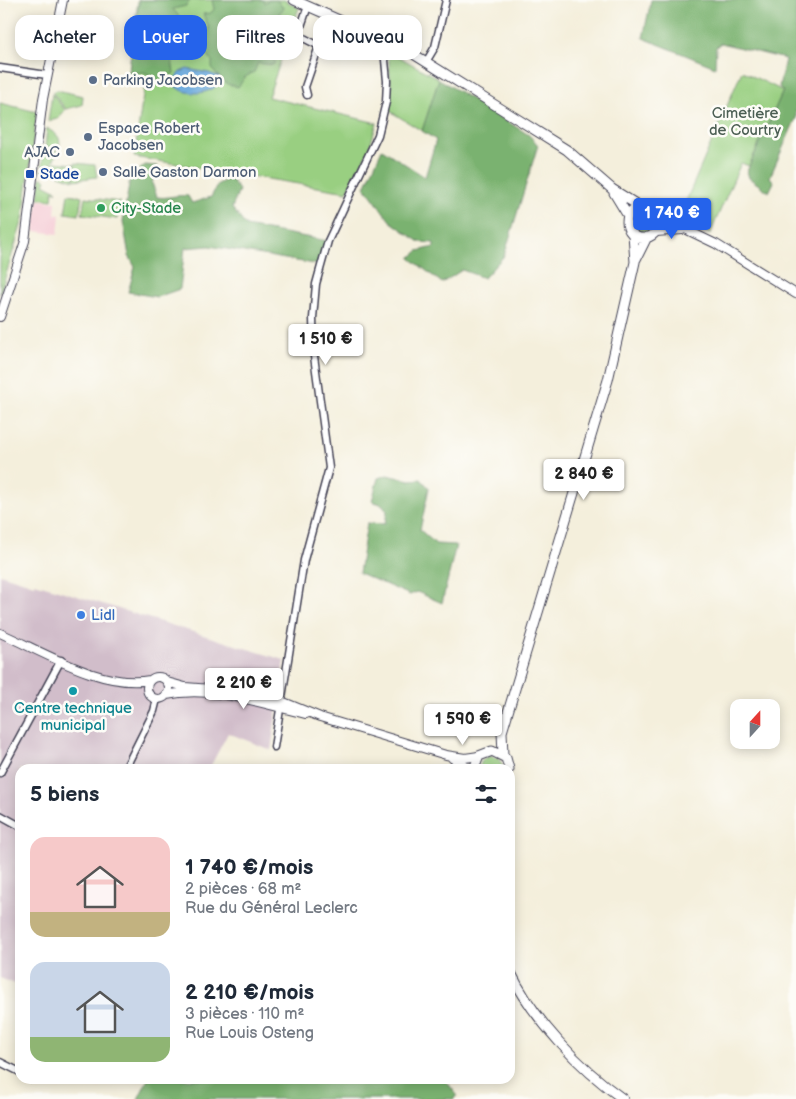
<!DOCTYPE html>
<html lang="fr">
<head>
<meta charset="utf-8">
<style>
  body { margin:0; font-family:"Balsamiq Sans",sans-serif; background:#f6f6f7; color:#1f2937; height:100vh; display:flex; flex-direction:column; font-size:19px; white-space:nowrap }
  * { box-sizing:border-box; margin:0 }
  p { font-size:16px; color:#747a83 }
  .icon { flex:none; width:28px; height:28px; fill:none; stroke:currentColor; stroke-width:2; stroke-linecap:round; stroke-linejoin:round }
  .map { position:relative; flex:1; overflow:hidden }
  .drawer { position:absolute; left:15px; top:764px; width:500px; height:320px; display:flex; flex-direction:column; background:#fff; border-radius:15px; box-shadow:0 2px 12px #0003 }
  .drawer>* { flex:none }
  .banner { position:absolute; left:15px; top:15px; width:500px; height:45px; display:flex; gap:10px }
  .needle { width:32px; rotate:21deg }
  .tools { position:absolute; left:730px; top:699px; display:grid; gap:10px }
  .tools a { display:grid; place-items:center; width:50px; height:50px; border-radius:10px; background:#fff; box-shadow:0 2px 12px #0003; font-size:25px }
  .price { position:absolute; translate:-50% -42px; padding:0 11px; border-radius:5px; background:#fff; color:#222; font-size:16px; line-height:32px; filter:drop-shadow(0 1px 2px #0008) }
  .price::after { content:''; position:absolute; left:50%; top:30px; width:15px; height:11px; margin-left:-8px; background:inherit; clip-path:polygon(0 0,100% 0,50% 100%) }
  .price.on { background:#2563eb; color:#fff }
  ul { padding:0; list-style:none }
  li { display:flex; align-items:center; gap:15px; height:125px; padding:0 15px }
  li span { display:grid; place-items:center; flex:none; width:140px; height:100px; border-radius:15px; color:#555 }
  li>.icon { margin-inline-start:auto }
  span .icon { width:60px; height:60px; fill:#fffc; stroke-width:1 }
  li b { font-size:21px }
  h2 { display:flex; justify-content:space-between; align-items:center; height:60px; padding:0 15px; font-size:21px }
  .tag { padding:0 18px; border-radius:15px; background:#fff; box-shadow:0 2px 12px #0003; font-size:18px; line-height:45px }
  .tag.on { background:#2563eb; color:#fff }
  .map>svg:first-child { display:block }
</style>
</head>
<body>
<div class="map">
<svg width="796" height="1099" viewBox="0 0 796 1099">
  <rect width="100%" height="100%" fill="#fdfcf7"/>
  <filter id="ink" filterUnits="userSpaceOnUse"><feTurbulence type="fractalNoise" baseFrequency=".02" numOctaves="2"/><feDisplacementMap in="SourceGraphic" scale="10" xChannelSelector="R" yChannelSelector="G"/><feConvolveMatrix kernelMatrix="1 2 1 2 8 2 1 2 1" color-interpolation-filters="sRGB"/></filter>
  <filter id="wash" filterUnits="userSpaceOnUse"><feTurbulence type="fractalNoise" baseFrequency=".0096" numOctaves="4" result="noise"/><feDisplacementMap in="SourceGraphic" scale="20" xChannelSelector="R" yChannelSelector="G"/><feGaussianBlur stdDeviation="1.12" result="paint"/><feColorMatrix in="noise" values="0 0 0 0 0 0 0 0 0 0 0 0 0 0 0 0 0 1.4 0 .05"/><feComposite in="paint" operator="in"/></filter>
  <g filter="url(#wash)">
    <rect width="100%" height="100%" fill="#f4efdc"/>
    <path fill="#f6cfd8" d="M38,200L56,202L55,214L60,215L58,234L34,231Z"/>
    <path fill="#d1bdca" d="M0,574L34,585L35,583L284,660L271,750L228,733L209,769H20V986L0,978Z"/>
    <path fill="#99cf81" stroke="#5e785e" d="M138,0H284L299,8L268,97L377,123L369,149L347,192L134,157L145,82L128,76Z
      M388,51L439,79L422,131L388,110L391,87Z
      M742,71L783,91L749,166L741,163L710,234L680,215Z
      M57,90L83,96L82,105L66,109L52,92Z
      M52,94L65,110L58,119L48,121Z
      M0,103L37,112L23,219L0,294Z
      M47,128C56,135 62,135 59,149L45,147Z
      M44,149L59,151L45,174L41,171L44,166H42Z
      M54,162L75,164L73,180L51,172L49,175L47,174Z
      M75,163L95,165L97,177L74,180Z
      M41,177L46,180L44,184L57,191H53L52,200L38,198Z
      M68,194L82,196L79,215L65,213Z
      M85,197L120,202L117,219L82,214Z
      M631 222a12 12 0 1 1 24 0a12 12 0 1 1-24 0Z
      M490,756L499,759L504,769H479L482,760Z"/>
    <path fill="#7ab26f" stroke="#4e6a55" d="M140,0H190L186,6L173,9L182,20L184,53L180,60H172L174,73L162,83L156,81L154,76L143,72L131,74L129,71L132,45L144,44L146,41L144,33L135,25Z
      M212,0H263L265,3L269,0H277L284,9L279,13V16L272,21V26L277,31L275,36L271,37L280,40L282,50L270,52L275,62L273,65L258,63L254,72L245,77L238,87L227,84L215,73L212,68V61L203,48L209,28L203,14L211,13L214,9Z
      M651,0H796V118L770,177L774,182L769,192L749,178L747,171L783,91L779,87L785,59L721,43L716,47L715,67L643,38Z
      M439,79L529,135L538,145L504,256L484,278L462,270L442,283L410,258L418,251L434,247V243L419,242L390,221L365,187L382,149L425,177L436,140L422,131Z
      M145,165L158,166L152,183L157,197C168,199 176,194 188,196L192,203L211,197L218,184L230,178L239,190L232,208L246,226L328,241L320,265L209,246L185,248L180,289L157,297L128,292L135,267L129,256L123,221L130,178Z
      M387,475L410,480L421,479L429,488L420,530L436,544L456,545L442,603L417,592L410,595L359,573L367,523L385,524L387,511L383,505L372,501L378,478Z
      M148,1079H448L447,1082L457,1095L454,1099H138Z"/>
    <path fill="#68a7db" stroke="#45648b" d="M187,69L209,73L219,77V83C210,95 188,96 176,87L174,79L180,72Z"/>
  </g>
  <g filter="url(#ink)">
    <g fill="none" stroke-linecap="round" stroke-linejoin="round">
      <g stroke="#424153" stroke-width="9">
        <path id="minor" d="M426,62L435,47L446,0
          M0,68L47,75
          M307,95L305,87L319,46L298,35L308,6
          M274,747L304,560L329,468L314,356L313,318L316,284L328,241L378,135L386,102L387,81L383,39
          M125,769L154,711L157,699
          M0,773L61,660
          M0,815L20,826
          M0,1062L20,1072
          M32,1079H42"/>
      </g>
      <g stroke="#424153" stroke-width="10">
        <path id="tertiary" d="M658,216L716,244L796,294
          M656,232L682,230
          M0,317L25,241L43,99L63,0
          M0,633C44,652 102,689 150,680
          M147 688a11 11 0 1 1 22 0a11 11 0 1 1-22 0Z
          M167,682L185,687L237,691L281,701L320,717L446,755L465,758L479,756
          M166,695C213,685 261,704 306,714
          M452,758L470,769"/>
      </g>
      <g stroke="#424153" stroke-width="11">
        <path id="secondary" d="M294,0L407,50L567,150L612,189L639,206
          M614,193L628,216
          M627 222a16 16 0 1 1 32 0a16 16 0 1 1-32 0Z
          M636,259L647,237
          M503,755L502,732L608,380L635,262L633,234
          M474,769L479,756L492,751L506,758L509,769
          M510,971C533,1019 579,1068 623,1099"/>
      </g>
      <use href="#minor" stroke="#fff" stroke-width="6"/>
      <use href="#tertiary" stroke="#fff" stroke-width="8"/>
      <use href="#secondary" stroke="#fff" stroke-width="9"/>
    </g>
  </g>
  <g fill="#5c6f8a" stroke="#fdfcf7" stroke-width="2">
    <circle cx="93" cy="80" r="5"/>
    <circle cx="88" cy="137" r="5"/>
    <circle cx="70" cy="152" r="5"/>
    <circle cx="103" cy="172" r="5"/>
  </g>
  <rect fill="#1a4fb4" stroke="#fdfcf7" stroke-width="2" x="25" y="169" width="10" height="10" rx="2.5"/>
  <circle fill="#2e9e5b" stroke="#fdfcf7" stroke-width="2" cx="101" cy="208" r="5"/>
  <circle fill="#3f7fe0" stroke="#fdfcf7" stroke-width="2" cx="81" cy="615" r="5"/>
  <circle fill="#0f9aa8" stroke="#fdfcf7" stroke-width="2" cx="73" cy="691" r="5"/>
  <g text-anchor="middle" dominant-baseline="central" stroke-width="5" stroke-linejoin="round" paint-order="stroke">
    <g font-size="15" fill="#4e5e75" stroke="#fdfcf7" text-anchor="start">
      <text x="103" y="80">Parking Jacobsen</text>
      <text x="98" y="128">Espace Robert<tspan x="98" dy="17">Jacobsen</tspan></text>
      <text x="60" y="152" text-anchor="end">AJAC</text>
      <text x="113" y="172">Salle Gaston Darmon</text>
    </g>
    <g font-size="15" fill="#4c5f54" stroke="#fdfcf7">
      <text x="745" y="113">Cimetière<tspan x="745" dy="17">de Courtry</tspan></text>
    </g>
    <g font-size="15" fill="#164399" stroke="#fdfcf7" text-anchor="start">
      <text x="40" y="174">Stade</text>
    </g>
    <g font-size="15" fill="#27864d" stroke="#fdfcf7" text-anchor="start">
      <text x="111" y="208">City-Stade</text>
    </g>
    <g font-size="15" fill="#366cbe" stroke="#fdfcf7" text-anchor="start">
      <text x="91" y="615">Lidl</text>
    </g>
    <g font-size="15" fill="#0d838f" stroke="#fdfcf7">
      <text x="73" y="708">Centre technique<tspan x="73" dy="17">municipal</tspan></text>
    </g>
  </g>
</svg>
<div class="tools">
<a><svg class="needle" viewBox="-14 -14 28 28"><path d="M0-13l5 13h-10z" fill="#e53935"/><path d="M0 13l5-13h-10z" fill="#747a83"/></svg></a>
</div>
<b class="price on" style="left:672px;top:240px">1 740 €</b>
<b class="price" style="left:326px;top:366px">1 510 €</b>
<b class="price" style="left:584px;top:501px">2 840 €</b>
<b class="price" style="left:244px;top:710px">2 210 €</b>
<b class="price" style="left:463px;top:746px">1 590 €</b>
<div class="banner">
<a class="tag">Acheter</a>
<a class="tag on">Louer</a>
<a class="tag">Filtres</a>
<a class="tag">Nouveau</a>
</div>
<section class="drawer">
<h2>5 biens<svg class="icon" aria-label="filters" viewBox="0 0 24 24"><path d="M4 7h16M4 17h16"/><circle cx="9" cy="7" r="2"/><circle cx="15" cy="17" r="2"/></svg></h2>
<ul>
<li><span style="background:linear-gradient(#f6c9c9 75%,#c2b280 0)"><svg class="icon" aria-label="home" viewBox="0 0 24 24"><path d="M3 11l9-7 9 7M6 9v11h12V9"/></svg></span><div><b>1 740 €/mois</b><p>2 pièces · 68 m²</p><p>Rue du Général Leclerc</p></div></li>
<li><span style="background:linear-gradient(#c9d6e8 75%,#8fb573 0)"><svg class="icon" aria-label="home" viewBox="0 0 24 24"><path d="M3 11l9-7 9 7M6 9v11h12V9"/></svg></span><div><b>2 210 €/mois</b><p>3 pièces · 110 m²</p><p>Rue Louis Osteng</p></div></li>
</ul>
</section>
</div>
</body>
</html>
